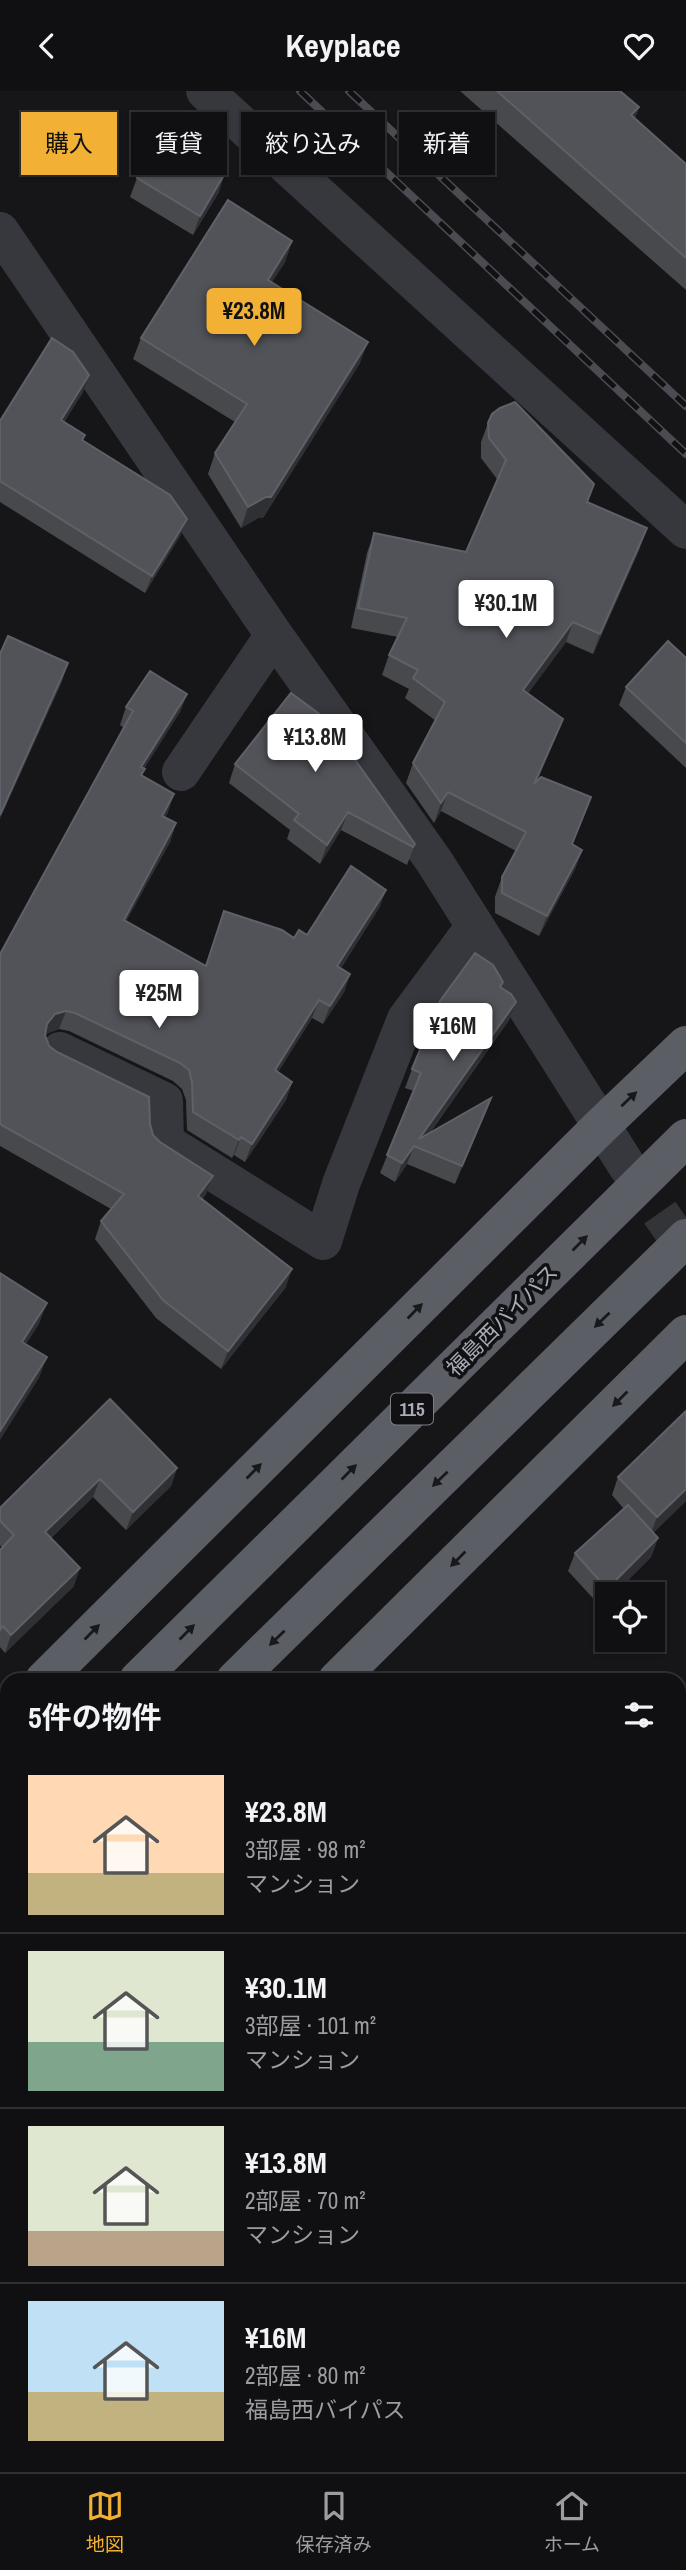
<!DOCTYPE html>
<html lang="ja">
<head>
<meta charset="utf-8">
<style>
  body { margin:0; font-family:"Archivo Narrow","Noto Sans JP",sans-serif; background:#19191b; color:#f1f3f6; height:100vh; display:flex; flex-direction:column; font-size:26px; white-space:nowrap }
  * { box-sizing:border-box; margin:0 }
  p { font-size:23px; color:#9c9d9f }
  .icon { flex:none; width:38px; height:38px; fill:none; stroke:currentColor; stroke-width:2; stroke-linecap:round; stroke-linejoin:round }
  .map { position:relative; flex:1; overflow:hidden }
  .sheet { position:absolute; left:0px; top:1582px; width:686px; height:800px; display:flex; flex-direction:column; background:#101012; border-radius:21px 21px 0 0; box-shadow:0 2px 5px #0004,0 0 0 2px #303032 }
  .sheet>* { flex:none }
  .banner { position:absolute; left:21px; top:21px; width:644px; height:63px; display:flex; gap:14px }
  .buttons { position:absolute; left:595px; top:1491px; display:grid; gap:14px }
  .buttons a { display:grid; place-items:center; width:70px; height:70px; border-radius:0px; background:#101012; box-shadow:0 2px 5px #0004,0 0 0 2px #303032; font-size:35px }
  .price { position:absolute; translate:-50% -60px; padding:0 16px; border-radius:7px; background:#fff; color:#222; font-size:23px; line-height:46px; filter:drop-shadow(0 2px 4px #0008) }
  .price::after { content:''; position:absolute; left:50%; top:42px; width:21px; height:16px; margin-left:-10px; background:inherit; clip-path:polygon(0 0,100% 0,50% 100%) }
  .price.active { background:#f2b134; color:#111 }
  ul { padding:0; list-style:none }
  li { display:flex; align-items:center; gap:21px; height:175px; padding:0 28px }
  li+li { border-top:2px solid #303032 }
  li span { display:grid; place-items:center; flex:none; width:196px; height:140px; border-radius:0px; color:#555 }
  li>.icon { margin-inline-start:auto }
  span .icon { width:84px; height:84px; fill:#fffc; stroke-width:1 }
  li b { font-size:30px }
  h2 { display:flex; justify-content:space-between; align-items:center; height:84px; padding:0 28px; font-size:30px }
  .pill { padding:0 24px; border-radius:0px; background:#101012; box-shadow:0 2px 5px #0004,0 0 0 2px #303032; font-size:24px; line-height:63px }
  .pill.active { background:#f2b134; color:#111 }
  header { display:flex; justify-content:space-between; align-items:center; height:91px; padding:0 28px; background:#101012; font-size:32px; font-weight:700 }
  .tab-bar { display:flex; justify-content:space-around; align-items:center; height:98px; border-top:2px solid #303032; background:#101012; font-size:19px; color:#9c9d9f }
  .tab-bar a { display:grid; justify-items:center; gap:4px }
  .tab-bar .active { color:#f2b134 }
  .map>svg:first-child { display:block }
</style>
</head>
<body>
<header><svg class="icon" aria-label="back" viewBox="0 0 24 24"><path d="M15 5l-7 7 7 7"/></svg>Keyplace<svg class="icon" aria-label="heart" viewBox="0 0 24 24"><path d="M12 20l-8-8c-3-5 5-10 8-4 3-6 11-1 8 4z"/></svg></header>
<div class="map">
<svg width="686" height="2381" viewBox="0 0 686 2381">
  <rect width="100%" height="100%" fill="#161618"/>
  <g fill="none" stroke-linecap="round" stroke-linejoin="round">
    <path stroke="#2c353c" stroke-width="14" d="M679,2051L686,2047"/>
    <path stroke="#333438" stroke-width="38" stroke-dasharray="38 19" stroke-linecap="butt" d="M627,1075L686,1159"/>
    <path stroke="#37383d" stroke-width="38" d="M205,0L686,439
      M0,140L274,544L434,770L627,1075
      M181,681L274,544
      M60,960L164,1010L165,1051L323,1150L341,1093L406,928L475,835
      M679,1828L686,1820
      M679,1905L686,1910
      M679,2013L686,2009
      M679,2185L686,2191
      M679,2244L686,2238
      M150,2375L151,2381
      M326,2381L331,2375
      M523,2381L530,2375"/>
    <path stroke="#5b5e65" stroke-width="38" d="M44,1589L601,1035L686,954
      M337,1589L686,1243
      M0,1636L7,1628
      M0,1728L7,1721
      M0,1822L7,1815
      M0,1918L7,1912"/>
    <g stroke="#4a4c52" stroke-width="8">
      <path id="rail" d="M300,0L686,363
        M349,0L686,315"/>
    </g>
    <use href="#rail" stroke="#111113" stroke-width="5" stroke-dasharray="16" stroke-linecap="butt"/>
    <path stroke="#5b5e65" stroke-width="38" d="M138,1589L686,1047
      M235,1589L686,1147"/>
  </g>
  <path fill="#47494d" d="M460,0H620L639,16L635,27L686,73V199Z
    M223,51L213,74L219,101L193,144L130,106L137,87Z
    M292,150L285,171L272,191L360,272L263,427H258L241,437L208,383L215,362L235,331L133,268L141,247Z
    M83,301L64,331L85,344L83,350L187,428L180,445L145,502L0,411V330Z
    M488,332L588,411L640,457L593,563L566,551L528,602L563,628L555,648L537,690L583,726L572,753L582,759L575,778L539,845L495,822V806L502,786L516,760L441,720L434,732L406,692L413,672L436,630L405,607L409,598L382,584L389,564L398,546L351,537L367,462L374,442L466,461L497,388L481,367V351Z
    M686,567V677L619,614L626,596Z
    M291,602L415,753L407,774L341,739L320,773L287,748L290,739L229,692L235,673Z
    M187,603L180,621L144,677L142,685L168,721L165,726L176,732L170,751L126,830L205,874L307,844L386,799L379,817L341,877L350,883L344,901L323,933L312,927L278,981L292,991L286,1009L245,1071L234,1064L232,1067L187,1039L186,1009L182,998L173,990L69,940L59,938L48,942L45,945L49,955L150,1033L153,1044L160,1051L213,1085L206,1103L202,1108L286,1196L221,1278L156,1227L95,1148L101,1130L111,1118L0,1055V863L124,637L120,634L126,616Z
    M503,891L501,897L516,911L509,929L430,1042L484,1025L455,1093L407,1073L395,1091L380,1082L414,1000L405,997L412,978Z
    M110,1308L177,1377L171,1395L126,1439L93,1406L51,1447L74,1495L5,1562L0,1556V1459L2,1457L0,1454V1417Z
    M686,1320V1410L653,1442L658,1447L651,1466L614,1503H607L601,1516L568,1480L575,1462L624,1418L612,1404L618,1386Z
    M686,1623V1716L681,1711Z
    M7,2003V2085L0,2078V2010Z
    M686,2049V2156L679,2150V2058Z
    M7,2167V2177L4,2175Z
    M220,2375H270L265,2381H227Z
    M381,2375H508L514,2381H387Z"/>
  <path fill="#2f3033" d="M639,16L630,40L631,24Z
    M223,51L216,69L203,91L210,72Z
    M225,82L219,101L193,144L200,125Z
    M292,150L285,171L260,210L268,189Z
    M368,251L360,272L263,427H258L241,437L248,416Z
    M89,284L83,301L54,346L61,329Z
    M187,428L180,445L145,502L152,485Z
    M647,437L640,457L593,563L600,543Z
    M573,531L566,551L516,619L523,599Z
    M68,572L62,591L0,728V724Z
    M187,603L180,621L134,694L141,676Z
    M563,628L555,648L527,713L534,693Z
    M448,701L441,720L434,732L441,712Z
    M174,703L168,721L156,743L162,725Z
    M348,721L341,739L320,773L327,754Z
    M176,732L170,751L117,847L124,829Z
    M582,759L575,778L539,845L547,825Z
    M386,799L379,817L331,893L337,875Z
    M350,883L344,901L323,933L330,915Z
    M319,909L312,927L268,997L275,979Z
    M516,911L509,929L419,1057V1048Z
    M66,920L59,938L48,942L40,951L47,933L55,923Z
    M292,991L286,1009L245,1071L252,1053Z
    M491,1007L484,1025L455,1093L462,1075Z
    M241,1046L234,1064L232,1067L239,1049Z
    M414,1055L407,1073L395,1091L402,1072Z
    M213,1085L206,1103L192,1123L198,1105Z
    M292,1178L286,1196L221,1278L228,1260Z
    M47,1212L39,1233L14,1272L22,1251Z
    M47,1266L39,1287L0,1349V1340Z
    M177,1377L171,1395L126,1439L133,1421Z
    M100,1388L93,1406L38,1459L45,1441Z
    M686,1398V1410L650,1445L657,1426Z
    M658,1447L651,1466L614,1503H607V1510L601,1516L607,1498Z
    M80,1477L74,1495L5,1562L11,1544Z
    M686,1694L681,1711L679,1713V1703Z
    M261,2375H270L265,2381H255Z"/>
  <path fill="#525359" stroke="#5f6168" stroke-width="2" d="M497,0H620L639,16L631,24L686,73V167Z
    M176,23L223,51L210,72L225,82L200,125L137,87Z
    M228,109L292,150L268,189L368,251L271,406H266L248,416L215,362L247,313L141,247Z
    M52,247L73,261L89,284L61,329L85,344L82,349L170,404L187,428L152,485L0,390V330Z
    M515,311L594,393L587,411L647,437L600,543L573,531L523,599L563,628L534,693L541,686L591,706L572,753L582,759L547,825L502,802V786L526,741L448,701L441,712L413,672L445,611L413,587L418,579L389,564L407,527L358,517L374,442L466,461L506,369L489,347L488,332L492,323L500,317Z
    M8,545L68,572L0,724V563Z
    M668,550L686,567V652L626,596Z
    M150,580L187,603L141,676L145,678L141,684L174,703L162,725L176,732L124,829L206,875L224,820L282,839L294,847L299,839L307,844L351,775L386,799L337,875L350,883L330,915L319,909L275,979L292,991L252,1053L241,1046L239,1049L193,1021L192,991L189,979L180,972L75,922L66,920L55,923L47,933L45,944L49,955L57,961L149,1006L150,1033L153,1044L160,1051L213,1085L198,1105L292,1178L228,1260L163,1209L101,1130L124,1103L0,1033V863L133,620L126,616Z
    M291,602L326,628L415,753L413,756L348,721L327,754L294,729L299,723L235,673Z
    M475,862L493,874L503,891L500,896L511,903L516,911L419,1048L491,1007L462,1075L414,1055L402,1072L387,1064L421,982L412,978L440,910Z
    M0,1182L47,1212L22,1251L47,1266L0,1340Z
    M110,1308L177,1377L133,1421L100,1388L45,1441L80,1477L11,1544L3,1535L0,1539V1459L14,1444L0,1430V1417Z
    M686,1320V1398L657,1426L618,1386Z
    M628,1414L658,1447L607,1498L575,1462Z
    M686,1623V1694L679,1703V1631Z
    M7,2003V2062L0,2055V2010Z
    M686,2049V2132L679,2127V2058Z
    M7,2189V2375H24L19,2381H0V2195Z
    M686,2273V2381H550L556,2375H679V2279Z
    M248,2375H261L255,2381Z
    M407,2375H508L514,2381H413Z"/>
  <defs><path id="oneway-solid" d="M-6-.8H1V-3.2L6.5 0L1 3.2V.8H-6Z" transform="scale(1.75)"/></defs>
  <g fill="#18191b">
    <use href="#oneway-solid" transform="translate(629 1008) rotate(-43)"/>
    <use href="#oneway-solid" transform="translate(580 1152) rotate(-45)"/>
    <use href="#oneway-solid" transform="translate(415 1220) rotate(-45)"/>
    <use href="#oneway-solid" transform="translate(602 1229) rotate(136)"/>
    <use href="#oneway-solid" transform="translate(620 1308) rotate(135)"/>
    <use href="#oneway-solid" transform="translate(254 1380) rotate(-45)"/>
    <use href="#oneway-solid" transform="translate(349 1381) rotate(-45)"/>
    <use href="#oneway-solid" transform="translate(440 1388) rotate(136)"/>
    <use href="#oneway-solid" transform="translate(458 1468) rotate(135)"/>
    <use href="#oneway-solid" transform="translate(92 1541) rotate(-45)"/>
    <use href="#oneway-solid" transform="translate(187 1541) rotate(-45)"/>
    <use href="#oneway-solid" transform="translate(277 1547) rotate(136)"/>
  </g>
  <g text-anchor="middle" dominant-baseline="central" stroke-width="7" stroke-linejoin="round" paint-order="stroke">
    <rect fill="#111113" stroke="#7b7e86" stroke-width="2" x="391" y="1302.5" width="42" height="31" rx="5"/>
    <g font-size="19" font-weight="bold" fill="#a8adb8">
      <text x="412" y="1318">115</text>
    </g>
    <g font-size="21" fill="#a8adb8" stroke="#111113">
      <text transform="translate(502 1229) rotate(-45)">福島西バイパス</text>
    </g>
  </g>
</svg>
<div class="buttons">
<a><svg class="icon" aria-label="locate" viewBox="0 0 24 24"><circle cx="12" cy="12" r="6"/><path d="M12 2v4M12 18v4M2 12h4M18 12h4"/></svg></a>
</div>
<b class="price active" style="left:254px;top:257px">¥23.8M</b>
<b class="price" style="left:506px;top:549px">¥30.1M</b>
<b class="price" style="left:315px;top:683px">¥13.8M</b>
<b class="price" style="left:159px;top:939px">¥25M</b>
<b class="price" style="left:453px;top:972px">¥16M</b>
<div class="banner">
<a class="pill active">購入</a>
<a class="pill">賃貸</a>
<a class="pill">絞り込み</a>
<a class="pill">新着</a>
</div>
<section class="sheet">
<h2>5件の物件<svg class="icon" aria-label="filters" viewBox="0 0 24 24"><path d="M4 7h16M4 17h16"/><circle cx="9" cy="7" r="2"/><circle cx="15" cy="17" r="2"/></svg></h2>
<ul>
<li><span style="background:linear-gradient(#ffd9b3 70%,#c2b280 0)"><svg class="icon" aria-label="home" viewBox="0 0 24 24"><path d="M3 11l9-7 9 7M6 9v11h12V9"/></svg></span><div><b>¥23.8M</b><p>3部屋 · 98 m²</p><p>マンション</p></div></li>
<li><span style="background:linear-gradient(#dfe7d0 65%,#7fa58c 0)"><svg class="icon" aria-label="home" viewBox="0 0 24 24"><path d="M3 11l9-7 9 7M6 9v11h12V9"/></svg></span><div><b>¥30.1M</b><p>3部屋 · 101 m²</p><p>マンション</p></div></li>
<li><span style="background:linear-gradient(#dfe7d0 75%,#b9a48a 0)"><svg class="icon" aria-label="home" viewBox="0 0 24 24"><path d="M3 11l9-7 9 7M6 9v11h12V9"/></svg></span><div><b>¥13.8M</b><p>2部屋 · 70 m²</p><p>マンション</p></div></li>
<li><span style="background:linear-gradient(#bfe0f5 65%,#c2b280 0)"><svg class="icon" aria-label="home" viewBox="0 0 24 24"><path d="M3 11l9-7 9 7M6 9v11h12V9"/></svg></span><div><b>¥16M</b><p>2部屋 · 80 m²</p><p>福島西バイパス</p></div></li>
</ul>
</section>
</div>
<nav class="tab-bar">
<a class="active"><svg class="icon" aria-label="map" viewBox="0 0 24 24"><path d="M3 6l6-2 6 2 6-2v14l-6 2-6-2-6 2zM9 4v14M15 6v14"/></svg>地図</a>
<a><svg class="icon" aria-label="saved" viewBox="0 0 24 24"><path d="M7 4h10v16l-5-4-5 4z"/></svg>保存済み</a>
<a><svg class="icon" aria-label="home" viewBox="0 0 24 24"><path d="M3 11l9-7 9 7M6 9v11h12V9"/></svg>ホーム</a>
</nav>
</body>
</html>
